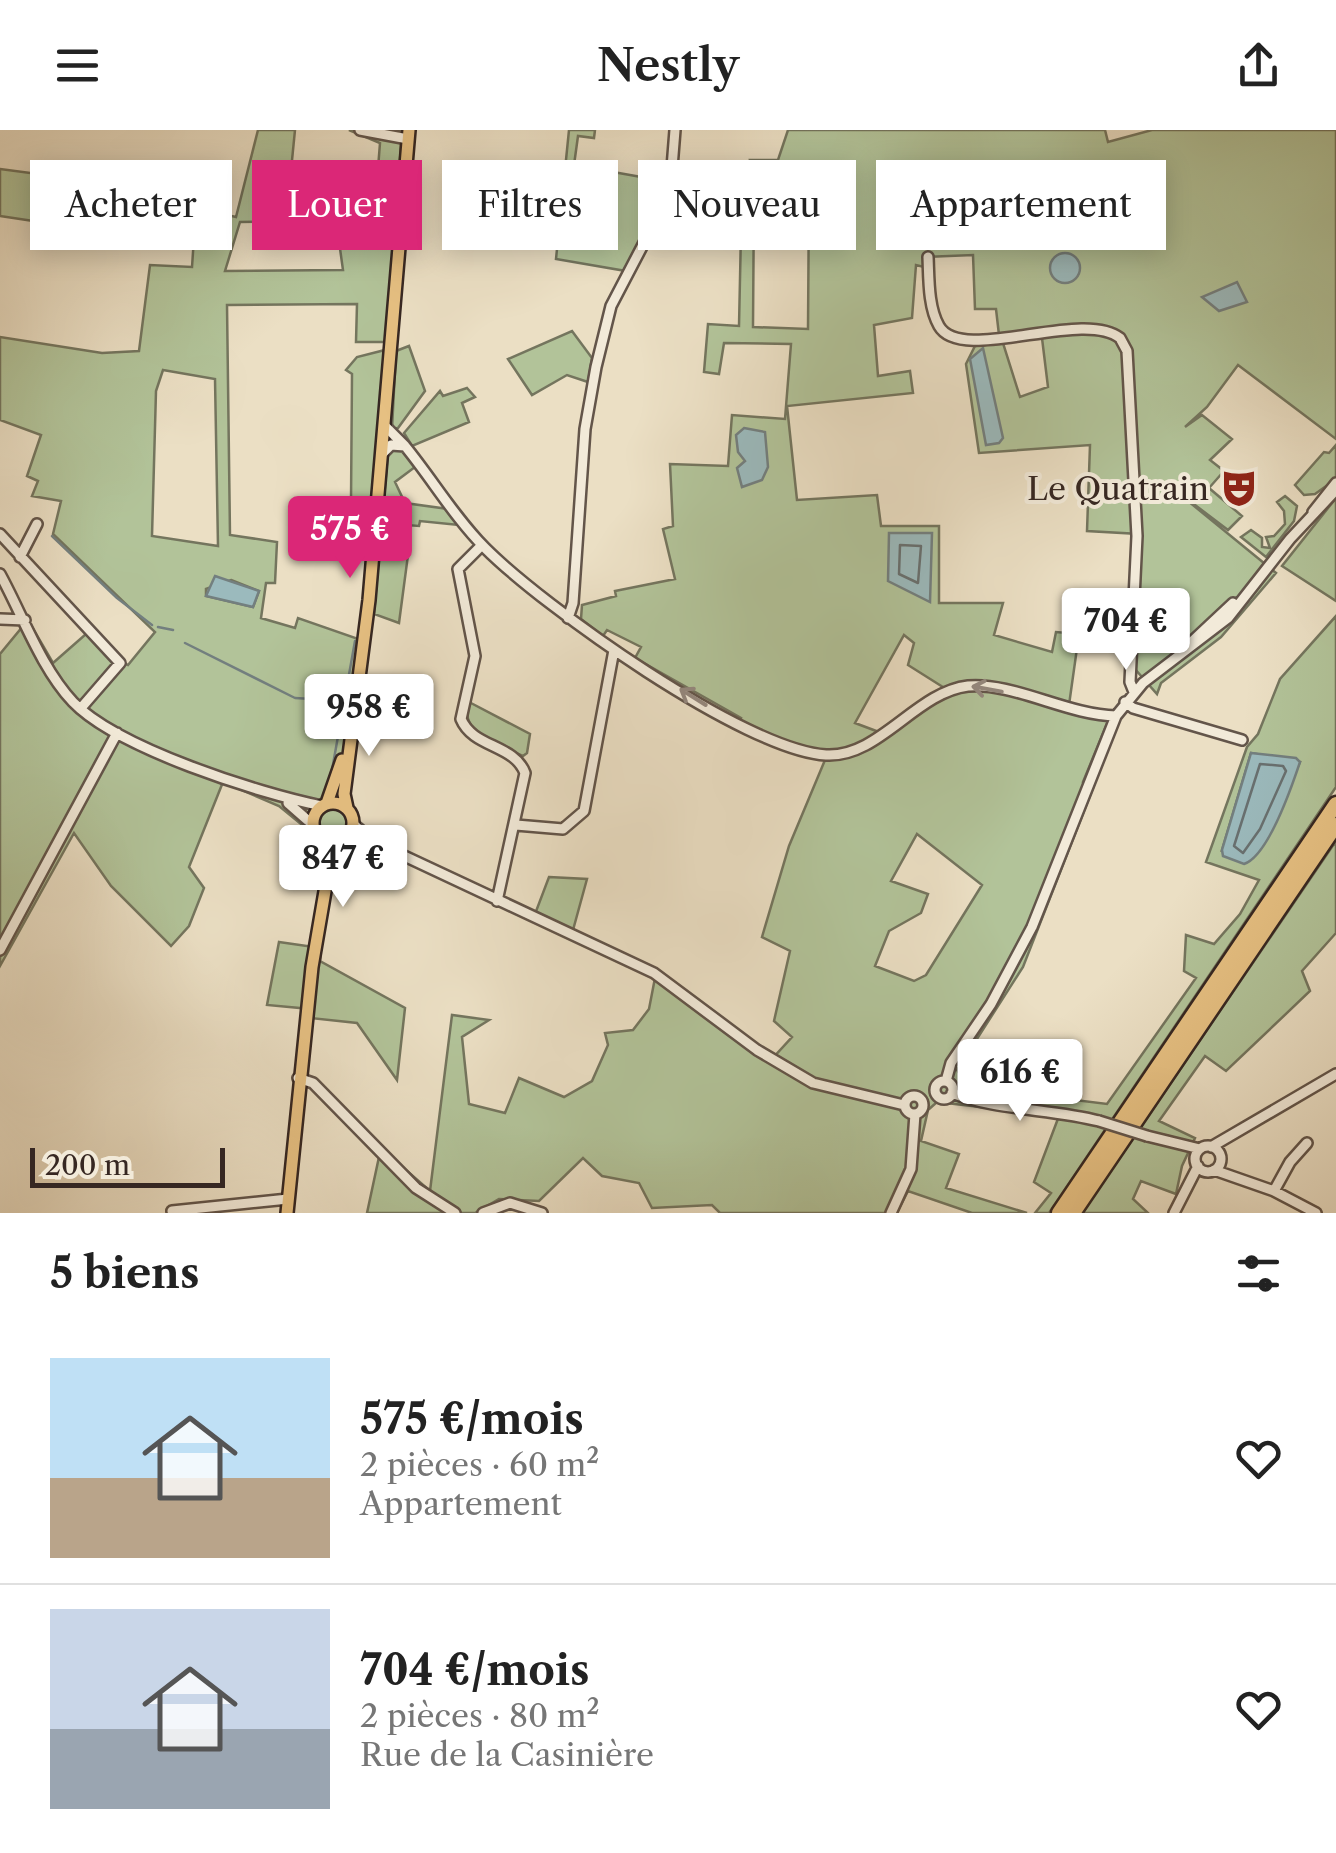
<!DOCTYPE html>
<html lang="fr">
<head>
<meta charset="utf-8">
<style>
  body { margin:0; font-family:"Libre Caslon Text",serif; background:#f6f6f6; color:#222; height:100vh; display:flex; flex-direction:column; font-size:38px; white-space:nowrap }
  * { box-sizing:border-box; margin:0 }
  p { font-size:32px; color:#767676 }
  .icon { flex:none; width:55px; height:55px; fill:none; stroke:currentColor; stroke-width:2; stroke-linecap:round; stroke-linejoin:round }
  .map { position:relative; height:1083px; overflow:hidden }
  .details { display:flex; flex-direction:column; background:#fff; flex:1 }
  .details>* { flex:none }
  .hud { position:absolute; left:30px; top:30px; width:1278px; height:90px; display:flex; gap:20px }
  .scale { position:absolute; left:30px; bottom:25px; width:195px; box-sizing:border-box; padding-left:10px; border:5px solid #362722; border-top:0; font-size:28px; line-height:35px; white-space:nowrap; color:#362722; -webkit-text-stroke:8px #f2ead9; paint-order:stroke }
  .price { position:absolute; translate:-50% -85px; padding:0 22px; border-radius:10px; background:#fff; color:#222; font-size:32px; line-height:65px; filter:drop-shadow(0 2px 5px #0008) }
  .price::after { content:''; position:absolute; left:50%; top:60px; width:30px; height:22px; margin-left:-15px; background:inherit; clip-path:polygon(0 0,100% 0,50% 100%) }
  .price.active { background:#db2777; color:#fff }
  ul { padding:0; list-style:none }
  li { display:flex; align-items:center; gap:30px; height:250px; padding:0 50px }
  li+li { border-top:2px solid #e0e0e0 }
  li span { display:grid; place-items:center; flex:none; width:280px; height:200px; border-radius:0px; color:#555 }
  li>.icon { margin-inline-start:auto }
  span .icon { width:120px; height:120px; fill:#fffc; stroke-width:1 }
  li b { font-size:42px }
  h2 { display:flex; justify-content:space-between; align-items:center; height:120px; padding:0 50px; font-size:42px }
  .tag { padding:0 35px; border-radius:0px; background:#fff; box-shadow:0 5px 25px #0003; font-size:35px; line-height:90px }
  .tag.active { background:#db2777; color:#fff }
  header { display:flex; justify-content:space-between; align-items:center; height:130px; padding:0 50px; background:#fff; font-size:45px; font-weight:600 }
  .map>svg:first-child { display:block }
</style>
</head>
<body>
<header><svg class="icon" aria-label="menu" viewBox="0 0 24 24"><path d="M4 6h16M4 12h16M4 18h16"/></svg>Nestly<svg class="icon" aria-label="share" viewBox="0 0 24 24"><path d="M12 15V3M7 8l5-5 5 5M5 13v7h14v-7"/></svg></header>
<div class="map">
<svg width="1336" height="1083" viewBox="0 0 1336 1083">
  <rect width="100%" height="100%" fill="#ebdfc4"/>
  <filter id="stains"><feTurbulence type="fractalNoise" baseFrequency=".002" numOctaves="4"/><feColorMatrix values="0 0 0 0 .2 0 0 0 0 .09 0 0 0 0 .02 0 0 0 .5 -.17"/></filter>
  <radialGradient id="worn" r=".72"><stop offset=".6" stop-color="#630" stop-opacity="0"/><stop offset="1" stop-color="#630" stop-opacity=".3"/></radialGradient>
  <path fill="#b2c399" stroke="#74755e" stroke-width="2.5" fill-rule="evenodd" d="M258,0H295L286,91L240,92L225,141L343,140L336,90L374,89L380,13L349,0L402,1L387,212H356L357,174L227,175L230,405L277,412L275,453H266L261,488L295,498L298,488L367,512L345,666L356,688L355,716L344,721L332,740L305,710L301,694L279,676L223,652L189,737L204,758L189,796L171,816L111,756L74,703L0,836V524L28,490L53,533L86,504L110,529L128,535L155,502L53,404L61,371L32,366L38,351L27,346L41,305L0,290V207L102,223L139,221L150,135L192,137L196,78L236,87ZM163,240L215,249L218,416L152,406L156,261ZM231,450L259,461L253,477L206,466V459Z
    M569,0H595L594,8L578,6L574,35L669,52L626,141L556,129Z
    M788,0H1105L1108,12L1152,0H1336V309L1238,235L1207,277L1185,297L1202,285L1232,309L1210,330L1224,341L1209,358L1242,386L1228,400L1166,353L1276,443L1221,507L1161,553L1157,564L1135,539L1139,404L1087,401L1090,315L979,323L966,234L975,216L1003,213L1020,267L1048,257L1041,200L999,205L996,179H975L973,125L925,127L924,137L916,135L912,188L874,195L878,246L910,241L913,263L787,276L797,370L877,365L881,396H939V473H1003L994,505L1052,522L1056,502L1079,504L1068,582L1108,591L1083,652L1093,658L1023,837L957,940L969,957L1107,974L1196,848L1184,841L1186,805L1214,814L1240,784L1259,750L1206,732L1247,617L1258,604L1280,549L1336,486V657L1049,1083H1035L1051,1063L1034,1052L1059,986L937,972L928,980L921,1011L959,1024L946,1058L1027,1083H972L908,1061L897,1083H720L712,1075L652,1078L639,1053L602,1046L583,1028L539,1071L499,1069L475,1083H367L379,1027L390,1026L430,1061L452,885L489,890L462,907L469,974L505,983L519,948L564,967L592,951L608,915L605,903L633,900L649,879L655,848L770,931L792,907L774,891L790,821L762,807L789,716L825,630L735,599L741,588L635,528L641,517L607,500L603,506L581,489L582,475L616,466L615,461L675,449L663,399L673,396L670,334L728,336L732,285L785,289L791,214L724,213L719,244L704,242L708,194L739,196L742,55H756L750,30H778ZM809,59L808,199L753,197L754,60ZM904,505L914,513L908,535L946,559L879,602L855,593ZM1251,623L1300,632L1269,703L1222,720ZM917,704L982,755L926,845L914,851L875,836L889,801L921,783L928,764L891,751Z
    M0,39L99,52L93,100L0,86Z
    M572,201L592,228L588,252L567,245L532,265L508,229Z
    M409,216L425,261L398,298L392,299L396,221Z
    M385,220L370,384L351,382L345,372L351,371L352,244L346,240L357,227Z
    M467,258L475,267L462,273L469,292L412,316L404,303L440,261L443,266Z
    M1336,315V349L1315,364L1304,365L1295,355L1324,322L1329,323Z
    M396,318L404,320L415,337L395,352L405,373L448,379L459,395L420,391L419,396L407,395L403,424L408,425L399,493L374,484L388,322Z
    M1285,366L1297,376L1294,391L1266,427L1241,407L1251,400L1262,408V417L1270,418L1266,407L1274,406L1285,394L1284,381L1277,372Z
    M1336,368V471L1282,436Z
    M469,572L530,604L527,623L523,626C499,614 458,605 469,572Z
    M1336,711V803L1302,841L1310,861L1226,941L1205,926L1159,991L1195,1008L1182,1036L1176,1064L1141,1051L1133,1069L1148,1083H1082Z
    M549,747L587,749L573,800L535,784Z
    M279,812L321,818L320,831L405,878L397,950L357,893L310,888V879L267,875Z"/>
  <path fill="#9bbabd" stroke="#737f7f" stroke-width="2.5" d="M1050 138a15 15 0 1 1 30 0a15 15 0 1 1-30 0Z
    M1237,152L1247,172L1219,181L1202,167Z
    M983,218L1003,308L999,313L986,315L970,229Z
    M744,298L765,302L768,337L762,350L742,357L737,338L745,331L738,322L736,305Z
    M889,403H932L930,472L888,451Z
    M215,446L259,461L253,477L206,466Z
    M1251,623L1296,628L1300,632C1292,656 1268,726 1244,734L1223,726L1222,720Z"/>
  <g fill="none" stroke-linecap="round" stroke-linejoin="round">
    <path stroke="#687070" stroke-width="2.5" d="M900,415L921,416L918,453L899,444Z
      M1260,634L1283,636L1286,641L1260,699L1243,723L1234,716Z"/>
    <path stroke="#737f7f" stroke-width="2.5" d="M52,406L117,468L152,495
      M158,497L173,500
      M185,513L295,568L312,569
      M332,640L355,511"/>
    <g stroke="#63554a" stroke-width="14">
      <path id="minor" d="M360,0L408,9
        M928,127C929,148 928,177 939,196C961,235 1083,178 1120,208L1127,221L1137,406L1130,552L1134,562
        M405,316C432,349 455,388 485,418C544,477 744,620 826,625C879,628 916,562 968,556C1013,552 1067,585 1116,586
        M382,324L391,315L405,316L384,295
        M1313,382L1336,353
        M0,404L120,533L81,578
        M482,415L458,439L475,526L461,589C473,618 514,614 525,643L497,771
        M20,427L37,394
        M0,444C22,484 41,538 73,572C117,618 258,663 322,676
        M568,488L573,473L585,299L596,237L611,176L670,63L675,0
        M0,489L25,490
        M1186,517L1233,473
        M1125,572L1133,578L1242,610
        M288,673L313,695
        M353,694L377,714
        M516,695L563,699L584,681L614,520
        M346,708L400,724L654,843L757,920L813,953L904,975
        M0,820L117,603
        M298,948L313,953L416,1058L455,1083
        M946,951L951,933L991,874L1032,797L1116,586L1143,553L1228,488L1290,409L1336,360
        M935 960a9 9 0 1 1 18 0a9 9 0 1 1-18 0Z
        M952,963C994,980 1053,979 1099,991
        M905 975a9 9 0 1 1 18 0a9 9 0 1 1-18 0Z
        M1147,1006L1200,1019
        M1195 1029a13 13 0 1 1 26 0a13 13 0 1 1-26 0Z
        M1211,1017L1336,944
        M1214,1040L1274,1061L1316,1083
        M1274,1061L1290,1032L1307,1013
        M172,1081L288,1069
        M483,1083L510,1073L542,1083
        M891,1083L911,1039L915,984
        M1174,1083L1198,1036"/>
    </g>
    <g stroke="#362722" stroke-width="16">
      <path id="major" d="M313 693a20 20 0 1 1 40 0a20 20 0 1 1-40 0Z
        M327,673L342,630
        M347,678L344,664L369,470L409,0
        M320,749L321,708
        M287,1083L312,837L329,738L340,712"/>
    </g>
    <g stroke="#362722" stroke-width="19">
      <path id="highway" d="M1059,1083L1336,674
        M1073,1083L1336,695"/>
    </g>
    <use href="#minor" stroke="#f2ead9" stroke-width="9"/>
    <use href="#major" stroke="#e6c082" stroke-width="11"/>
    <use href="#highway" stroke="#e6c082" stroke-width="14"/>
    <g stroke="#63554a" stroke-width="14" stroke-linecap="butt">
      <path id="minor-bridge" d="M1099,991L1147,1006"/>
    </g>
    <use href="#minor-bridge" stroke="#f2ead9" stroke-width="9"/>
  </g>
  <defs><path id="oneway-shaft" d="M-6 0H5M1.5-3L5.5 0L1.5 3" fill="none" stroke-width="1.6" stroke-linecap="round" stroke-linejoin="round" transform="scale(2.5)"/></defs>
  <g stroke="#94887e">
    <use href="#oneway-shaft" transform="translate(987 559) rotate(-170)"/>
    <use href="#oneway-shaft" transform="translate(693 567) rotate(-148)"/>
  </g>
  <defs>
    <g id="theatre-bare" transform="scale(3)"><path d="M-5-5.5Q0-4 5-5.5V0Q5 5 0 6Q-5 5-5 0ZM-3.3-2.5H-1v1.5H-3.3ZM1-2.5H3.3v1.5H1ZM-2.8 1Q0 5.5 2.8 1Z" fill="#8f2418" stroke="#f2ead9" stroke-width="2.5" paint-order="stroke"/></g>
  </defs>
  <g fill-rule="evenodd">
    <use href="#theatre-bare" x="1239" y="358"/>
  </g>
  <g text-anchor="middle" dominant-baseline="central" stroke-width="8" stroke-linejoin="round" paint-order="stroke">
    <g font-size="32" fill="#362722" stroke="#f2ead9" text-anchor="end">
      <text x="1209" y="358">Le Quatrain</text>
    </g>
  </g>
  <rect width="100%" height="100%" filter="url(#stains)"/>
  <rect width="100%" height="100%" fill="url(#worn)"/>
</svg>
<div class="scale">200 m</div>
<b class="price active" style="left:350px;top:451px">575 €</b>
<b class="price" style="left:1126px;top:543px">704 €</b>
<b class="price" style="left:369px;top:629px">958 €</b>
<b class="price" style="left:343px;top:780px">847 €</b>
<b class="price" style="left:1020px;top:994px">616 €</b>
<div class="hud">
<a class="tag">Acheter</a>
<a class="tag active">Louer</a>
<a class="tag">Filtres</a>
<a class="tag">Nouveau</a>
<a class="tag">Appartement</a>
</div>
</div>
<section class="details">
<h2>5 biens<svg class="icon" aria-label="filters" viewBox="0 0 24 24"><path d="M4 7h16M4 17h16"/><circle cx="9" cy="7" r="2"/><circle cx="15" cy="17" r="2"/></svg></h2>
<ul>
<li><span style="background:linear-gradient(#bfe0f5 60%,#b9a48a 0)"><svg class="icon" aria-label="home" viewBox="0 0 24 24"><path d="M3 11l9-7 9 7M6 9v11h12V9"/></svg></span><div><b>575 €/mois</b><p>2 pièces · 60 m²</p><p>Appartement</p></div><svg class="icon" aria-label="heart" viewBox="0 0 24 24"><path d="M12 20l-8-8c-3-5 5-10 8-4 3-6 11-1 8 4z"/></svg></li>
<li><span style="background:linear-gradient(#c9d6e8 60%,#9aa5b1 0)"><svg class="icon" aria-label="home" viewBox="0 0 24 24"><path d="M3 11l9-7 9 7M6 9v11h12V9"/></svg></span><div><b>704 €/mois</b><p>2 pièces · 80 m²</p><p>Rue de la Casinière</p></div><svg class="icon" aria-label="heart" viewBox="0 0 24 24"><path d="M12 20l-8-8c-3-5 5-10 8-4 3-6 11-1 8 4z"/></svg></li>
</ul>
</section>
</body>
</html>
